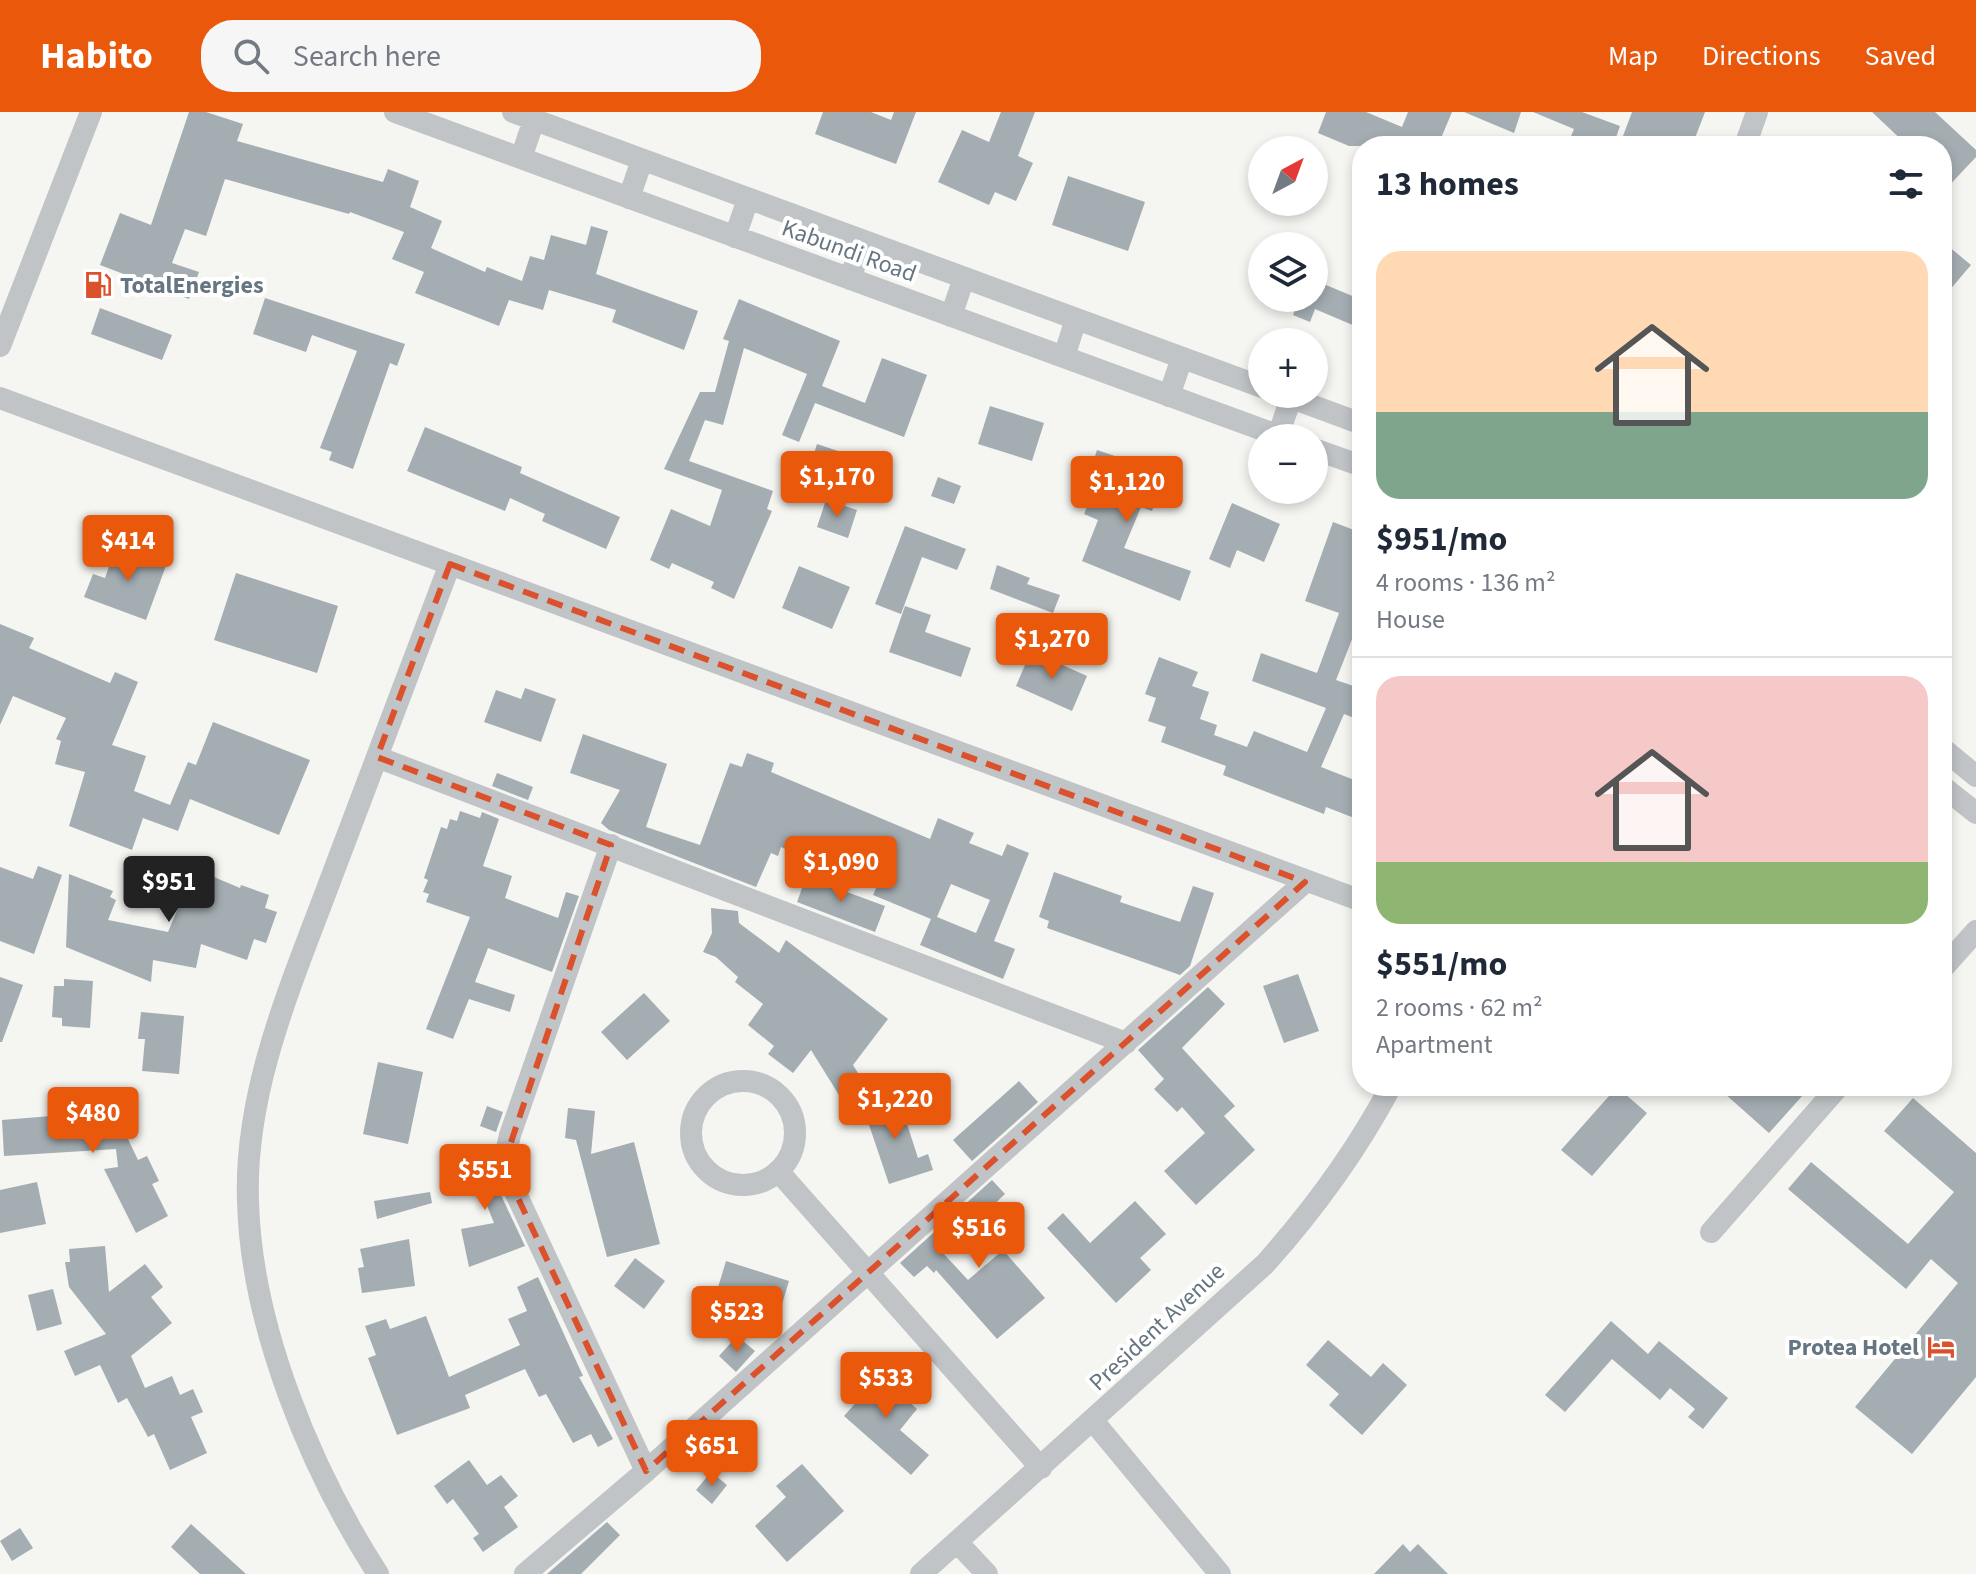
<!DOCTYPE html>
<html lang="en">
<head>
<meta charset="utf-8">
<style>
  body { margin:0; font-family:"Source Sans 3",sans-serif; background:#f6f6f7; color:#1f2937; height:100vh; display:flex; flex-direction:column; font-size:30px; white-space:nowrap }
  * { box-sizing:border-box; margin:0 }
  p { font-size:26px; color:#747a83 }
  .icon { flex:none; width:44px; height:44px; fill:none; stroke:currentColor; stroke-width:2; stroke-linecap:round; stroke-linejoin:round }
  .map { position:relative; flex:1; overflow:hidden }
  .sheet { position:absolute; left:1352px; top:24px; width:600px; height:960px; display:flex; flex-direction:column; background:#fff; border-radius:32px; box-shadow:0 4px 12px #0003 }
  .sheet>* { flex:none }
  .needle { width:52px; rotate:41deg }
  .tools { position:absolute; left:1248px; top:24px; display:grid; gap:16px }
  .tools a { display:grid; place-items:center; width:80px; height:80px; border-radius:50%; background:#fff; box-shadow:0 4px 12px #0003; font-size:40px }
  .price { position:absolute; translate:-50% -68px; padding:0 18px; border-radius:8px; background:#ea580c; color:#fff; font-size:26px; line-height:52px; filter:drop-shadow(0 2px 4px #0008) }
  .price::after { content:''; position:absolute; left:50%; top:48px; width:24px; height:18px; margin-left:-12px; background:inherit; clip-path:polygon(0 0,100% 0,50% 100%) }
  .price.on { background:#222; color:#fff }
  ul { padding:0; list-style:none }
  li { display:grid; align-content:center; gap:16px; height:424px; padding:0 24px }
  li+li { border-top:2px solid #e0e1e3 }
  li span { display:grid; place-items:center; height:248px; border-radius:24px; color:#555 }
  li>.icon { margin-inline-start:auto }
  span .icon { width:144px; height:144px; fill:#fffc; stroke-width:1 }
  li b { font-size:34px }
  h2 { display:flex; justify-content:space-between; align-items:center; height:96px; padding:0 24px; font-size:34px }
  header { display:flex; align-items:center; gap:48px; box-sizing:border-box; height:112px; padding:0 40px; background:#ea580c; color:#fff }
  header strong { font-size:38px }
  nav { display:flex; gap:44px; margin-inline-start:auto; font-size:28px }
  .search { width:560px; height:72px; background:#f6f6f7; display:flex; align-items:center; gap:20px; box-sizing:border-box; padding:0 28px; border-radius:32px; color:#747a83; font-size:30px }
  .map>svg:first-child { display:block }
</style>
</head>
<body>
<header>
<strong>Habito</strong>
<div class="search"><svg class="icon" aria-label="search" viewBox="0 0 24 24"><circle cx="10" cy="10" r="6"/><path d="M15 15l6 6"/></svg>Search here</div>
<nav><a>Map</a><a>Directions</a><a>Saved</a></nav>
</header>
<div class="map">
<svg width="1976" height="1462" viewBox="0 0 1976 1462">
  <rect width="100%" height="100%" fill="#f5f5f1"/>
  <path fill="#a4adb2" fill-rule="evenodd" d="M189,0H206L243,12L237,29L383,70L388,57L419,69L410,95L442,109L431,136L485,160L487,155L522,169L530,144L544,148L551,123L586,133L591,114L608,119L596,162L698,199L684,238L612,210L616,198L549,178L543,198L509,188L499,214L415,181L424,160L392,147L404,120L350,100L349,102L225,67L206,124L185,117L172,151L199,160L189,187L100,153L120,101L151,113Z
    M823,0H871L891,8L894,0H916L896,52L815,22Z
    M1001,0H1035L1018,44L1033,51L1016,89L995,80L989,93L938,70L962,18L989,30Z
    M1326,0H1366L1402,15L1408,0H1452L1439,31L1445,34H1349L1318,21Z
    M1464,0H1521L1514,21Z
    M1533,0H1582L1620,14L1613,34H1567L1574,17Z
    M1632,0H1705L1692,34H1650L1623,24Z
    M1872,0H1935L1976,38V45L1942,81V34H1908Z
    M1068,64L1145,90L1128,139L1052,113Z
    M1942,129L1971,153L1942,187Z
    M1314,168L1362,188V217L1315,197L1310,210L1293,203L1300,186H1314Z
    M265,186L405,232L397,254L390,251L353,357L329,348L332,340L320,336L357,239L312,223L306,240L253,222Z
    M739,187L840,229L822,274L865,291L882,246L927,263L904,325L815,291L799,330L782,323L807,262L744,236L723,313L705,308L689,349L773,379L767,397L772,399L734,487L711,476L714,470L672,451L669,457L650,448L671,397L710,414L722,378L664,357L700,280H715L729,229L723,227Z
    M100,196L172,223L162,248L91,222Z
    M990,294L1044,311L1032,349L978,332Z
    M425,315L522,355L520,361L620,405L606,437L542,409L545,402L510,386L505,399L407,359Z
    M817,332L838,339L833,355L812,348Z
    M1097,338L1165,361L1152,399L1141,395L1124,436L1191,459L1180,489L1082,449L1098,408L1084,402L1094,379L1085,376Z
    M938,365L961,374L954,392L931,384Z
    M826,388L857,398L848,426L817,415Z
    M1232,391L1280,412L1264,450L1237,438L1230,456L1209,447Z
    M1333,410L1362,421V502L1336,568L1362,577V609L1344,602L1321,655L1362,671V709L1326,695L1324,702L1223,663L1226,654L1161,630L1166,615L1148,609L1156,586L1145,582L1159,545L1198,560L1192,574L1209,580L1200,607L1217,613L1214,623L1247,635L1254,619L1307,640L1326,596L1252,569L1261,541L1317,561L1339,501L1305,489Z
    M905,414L966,437L957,458L922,445L901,502L875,492Z
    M117,432L167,451L146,508L84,485L93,462L105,466Z
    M997,453L1030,466L1027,472L1060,483L1053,501L990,477Z
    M799,454L850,475L832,517L782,496Z
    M236,461L338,494L317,561L214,528Z
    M905,494L931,503L925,520L971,536L961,565L889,540Z
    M0,512L34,526L29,536L110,571L115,560L138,570L112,633L146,644L134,679L170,693L188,650L196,653L213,610L310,648L279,723L190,687L178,719L143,706L132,738L69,714L85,660L55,652L61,629L56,627L66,606L13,584L0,613Z
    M1031,539L1087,564L1072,599L1016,574Z
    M525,576L556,587L541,630L484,610L496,578L521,587Z
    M583,622L667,652L646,715L700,733L730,651L742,655L747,641L774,651L771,660L930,727L938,706L974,721L969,731L1002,744L1007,732L1029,741L994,829L1015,837L1003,867L920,833L931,807L873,783L885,756L826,730L816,751L781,735L778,744L771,741L756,775L609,718L601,711L620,678L570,661ZM951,772L990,788L976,821L937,805Z
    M497,661L533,675L528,688L492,674Z
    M460,699L480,706L482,700L499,707L483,754L512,764L505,786L558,806L566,780L579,784L552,860L488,836L475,870L515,883L510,900L469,887L453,927L426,917L470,805L426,790L429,782L423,780L428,768L424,766L441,715L447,717L450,707L457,709Z
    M176,749L240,776L241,773L269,783L265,796L277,800L266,831L254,827L247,848L201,832L196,856L153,848L151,870L66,835L69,762L113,779L110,785L116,788L108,808L168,820L186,777L168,769Z
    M38,754L62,763L34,842L0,829V755L33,767Z
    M1054,760L1122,784L1120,790L1180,810L1193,774L1214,781L1190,854L1180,863L1047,816L1049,809L1039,805Z
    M806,765L885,794L875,820L797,790Z
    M711,796L738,799L739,811L779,841L786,828L888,907L853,953L863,969L839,983L811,938L793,961L768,942L774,934L748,913L763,892L735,870L738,865L716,845L703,840L712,821Z
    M1298,862L1319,919L1284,931L1263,874Z
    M0,865L23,873L2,930H0Z
    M64,867L93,869L90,916L62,914V906L52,905L54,874H64Z
    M1208,875L1225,892L1182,936L1235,994L1224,1004L1255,1038L1196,1093L1164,1059L1205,1021L1182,995L1177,1000L1154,977L1164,967L1138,938Z
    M644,881L670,909L627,948L601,920Z
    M141,900L184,904L179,962L142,959L145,927H138Z
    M378,950L423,960L408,1032L363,1022Z
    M1019,969L1038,990L972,1049L953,1028Z
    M1716,974H1811L1769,1021Z
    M1617,975L1647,1001L1592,1064L1561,1038Z
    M898,984L918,1046L928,1042L933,1058L889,1072L863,995Z
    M1913,986L1976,1041V1265L1912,1342L1855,1295L1958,1171L1931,1147L1906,1177L1788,1077L1811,1050L1908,1132L1954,1080L1884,1019Z
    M487,994L503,1000L496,1020L480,1014Z
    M568,996L595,999L591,1042L634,1030L660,1132L607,1145L576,1028L565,1026Z
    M113,999L129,1003L128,1027L138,1048L147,1044L159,1069L152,1072L168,1104L136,1121L104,1057L118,1055L116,1037L4,1044L2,1008Z
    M485,1041L490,1060L525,1134L469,1155L461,1117L494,1111L480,1076L457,1083L448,1051Z
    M992,1068L1005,1082L943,1141L968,1168L1003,1138L1045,1186L997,1227L936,1158L934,1161L927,1154L914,1165L900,1151Z
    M37,1070L46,1112L0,1121V1078Z
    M430,1080L432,1091L377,1107L374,1089Z
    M1135,1089L1166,1122L1140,1146L1151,1158L1116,1191L1047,1116L1063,1101L1090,1131Z
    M409,1127L415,1174L362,1181L358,1156L364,1155L360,1137Z
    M105,1134L109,1180L145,1152L163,1175L151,1185L172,1211L131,1244L145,1276L172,1264L180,1283L193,1277L203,1300L191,1305L207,1341L170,1358L154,1322L148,1325L127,1286L118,1291L100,1253L75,1264L64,1239L106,1222L69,1175L65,1150H70L69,1137Z
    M635,1146L665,1169L644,1197L614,1174Z
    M726,1149L789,1169L779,1202L716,1182Z
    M538,1165L583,1264L579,1265L613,1327L598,1335L591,1322L573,1331L546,1282L539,1285L525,1257L465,1283L470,1296L397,1323L368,1246L376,1243L365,1214L386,1207L390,1217L426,1204L449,1265L520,1233L508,1207L527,1199L517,1175Z
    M53,1177L62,1212L37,1219L28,1183Z
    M1611,1209L1648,1242L1659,1229L1728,1286L1703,1317L1688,1305L1695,1297L1670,1276L1660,1288L1612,1247L1565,1300L1545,1283Z
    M737,1224L755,1239L736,1260L719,1244Z
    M1328,1228L1371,1265L1383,1251L1407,1273L1362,1323L1329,1293L1339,1282L1306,1253Z
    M867,1252L917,1297L900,1318L929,1343L911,1363L844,1304L868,1277L855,1265Z
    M469,1348L487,1373L501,1363L518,1384L504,1395L518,1415L483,1440L473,1426L479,1422L453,1387L447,1392L434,1374Z
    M802,1352L844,1399L787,1450L755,1414L786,1385L776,1374Z
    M711,1360L727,1373L712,1392L696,1378Z
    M607,1410L620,1423L581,1462H547Z
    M191,1412L246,1462H200L171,1435Z
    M20,1416L33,1436L12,1449L0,1429Z
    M1403,1432L1410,1440L1418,1432L1448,1462H1374Z"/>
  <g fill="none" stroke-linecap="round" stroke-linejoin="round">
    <path stroke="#c0c4c7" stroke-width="22" d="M395,0L1285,326
      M513,0L1262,275
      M1745,34L1757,0
      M521,46L534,8
      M629,86L642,48
      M735,125L748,87
      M850,167L863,129
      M951,204L964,166
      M0,234L91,0
      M1064,245L1076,207
      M1281,282L1362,312
      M1169,284L1182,246
      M0,286L1362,789
      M1278,324L1291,286
      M1314,337L1362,354
      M1942,636L1976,664
      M377,645L1126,931
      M1942,674L1976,701
      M611,733L510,1023L503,1054L646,1359
      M1942,857L1976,819
      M691 1021a52 52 0 1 1 104 0a52 52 0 1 1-104 0Z
      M778,1059L1041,1356
      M1711,1120L1839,974
      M1094,1310L1220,1462
      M957,1430L987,1462
      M378,1462C311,1358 251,1214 248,1089C244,978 292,871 330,769C370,663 410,558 450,452
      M525,1462L646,1359L1305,770
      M921,1462L1265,1152C1315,1096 1356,1040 1391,974"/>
  </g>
  <path fill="none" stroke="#db512b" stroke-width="6" stroke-dasharray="16 10" stroke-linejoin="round" d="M450,452L1305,770L646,1359L503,1054L611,733L377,645Z"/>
  <defs>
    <g id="fuel-bare" transform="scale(2.16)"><path d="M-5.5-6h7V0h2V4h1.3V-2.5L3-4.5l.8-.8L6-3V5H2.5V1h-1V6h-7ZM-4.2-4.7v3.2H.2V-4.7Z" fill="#db512b" stroke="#fff" stroke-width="2.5" paint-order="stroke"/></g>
    <g id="hotel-bare" transform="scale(2.16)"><path d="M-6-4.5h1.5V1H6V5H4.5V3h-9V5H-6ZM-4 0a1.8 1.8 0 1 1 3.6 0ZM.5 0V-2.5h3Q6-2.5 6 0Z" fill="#db512b" stroke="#fff" stroke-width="2.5" paint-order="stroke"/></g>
  </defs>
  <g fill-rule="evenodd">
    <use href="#fuel-bare" x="98" y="173"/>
    <use href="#hotel-bare" x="1941" y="1235"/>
  </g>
  <g text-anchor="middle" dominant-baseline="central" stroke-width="8" stroke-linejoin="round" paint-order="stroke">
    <g font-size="24" fill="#657581" stroke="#fff">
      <text transform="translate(849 139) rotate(20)">Kabundi Road</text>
      <text transform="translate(1157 1215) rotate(-43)">President Avenue</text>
    </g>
    <g font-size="24" font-weight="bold" fill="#657581" stroke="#fff" text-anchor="start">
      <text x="120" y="173">TotalEnergies</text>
      <text x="1919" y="1235" text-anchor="end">Protea Hotel</text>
    </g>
  </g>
</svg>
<div class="tools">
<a><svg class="needle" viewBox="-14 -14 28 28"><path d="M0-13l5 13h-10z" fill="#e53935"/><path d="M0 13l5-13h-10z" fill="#747a83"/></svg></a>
<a><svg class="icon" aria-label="layers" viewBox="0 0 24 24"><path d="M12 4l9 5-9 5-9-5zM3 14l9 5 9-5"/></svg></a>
<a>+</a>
<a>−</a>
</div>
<b class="price" style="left:837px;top:407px">$1,170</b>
<b class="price" style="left:1127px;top:412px">$1,120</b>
<b class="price" style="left:128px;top:471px">$414</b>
<b class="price" style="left:1052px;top:569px">$1,270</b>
<b class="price" style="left:841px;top:792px">$1,090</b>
<b class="price on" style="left:169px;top:812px">$951</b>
<b class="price" style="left:895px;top:1029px">$1,220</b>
<b class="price" style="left:93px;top:1043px">$480</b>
<b class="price" style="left:485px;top:1100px">$551</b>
<b class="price" style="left:979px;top:1158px">$516</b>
<b class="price" style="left:737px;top:1242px">$523</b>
<b class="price" style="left:886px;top:1308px">$533</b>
<b class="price" style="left:712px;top:1376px">$651</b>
<section class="sheet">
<h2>13 homes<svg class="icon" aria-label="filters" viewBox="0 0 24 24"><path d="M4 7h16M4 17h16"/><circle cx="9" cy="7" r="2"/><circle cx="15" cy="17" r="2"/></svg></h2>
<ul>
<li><span style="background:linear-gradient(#ffd9b3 65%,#7fa58c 0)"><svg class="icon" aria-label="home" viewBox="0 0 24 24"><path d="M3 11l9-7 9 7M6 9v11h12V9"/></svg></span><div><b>$951/mo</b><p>4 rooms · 136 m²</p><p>House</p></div></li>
<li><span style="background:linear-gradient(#f6c9c9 75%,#8fb573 0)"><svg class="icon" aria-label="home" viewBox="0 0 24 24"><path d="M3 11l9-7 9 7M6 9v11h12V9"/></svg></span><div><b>$551/mo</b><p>2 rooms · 62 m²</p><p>Apartment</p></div></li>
</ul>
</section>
</div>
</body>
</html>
